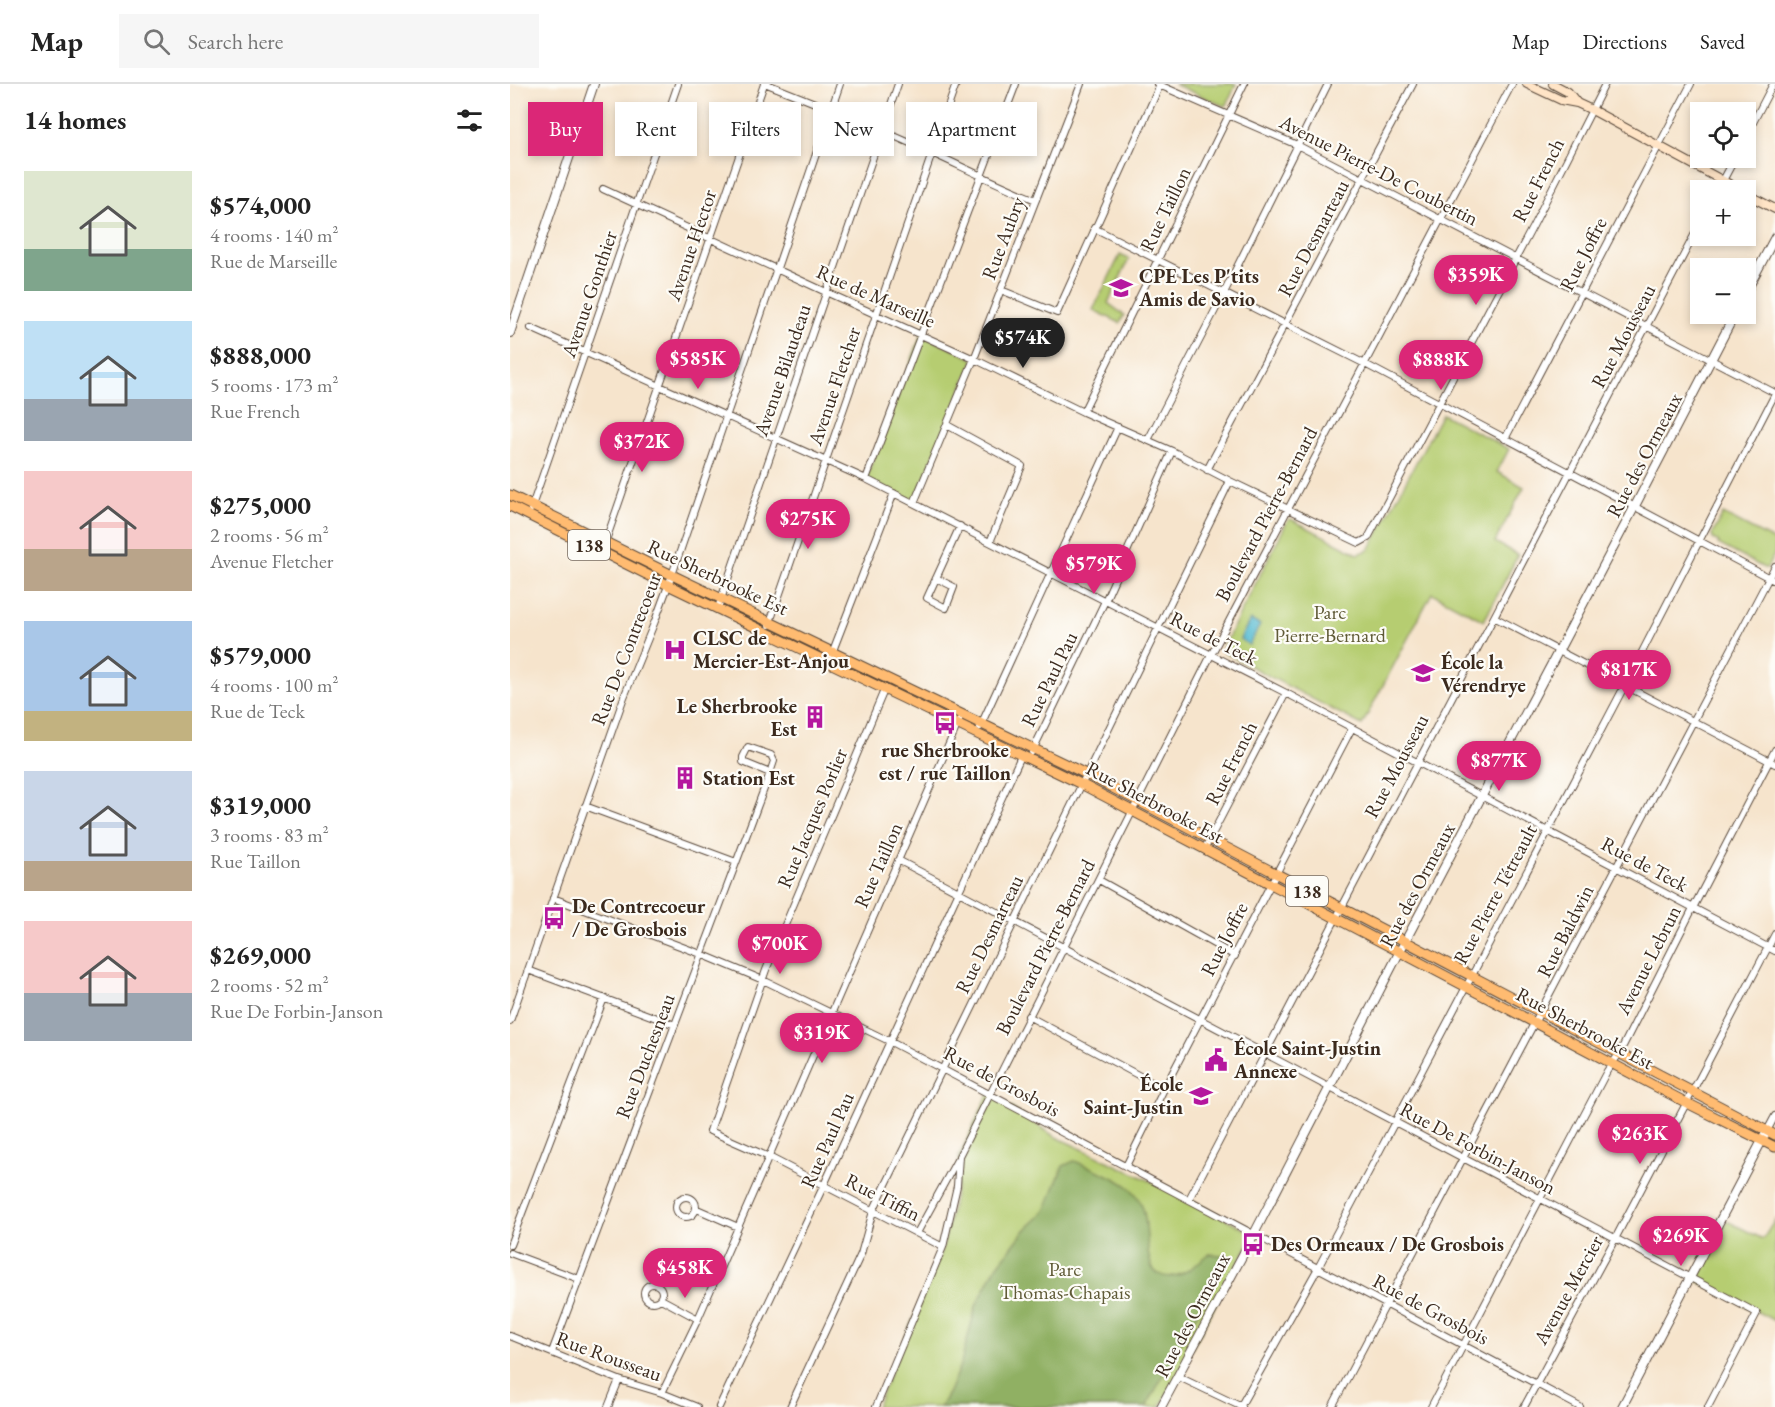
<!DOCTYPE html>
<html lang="en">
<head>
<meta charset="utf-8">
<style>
  body { margin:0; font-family:"EB Garamond",serif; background:#f6f6f6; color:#222; height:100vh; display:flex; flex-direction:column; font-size:22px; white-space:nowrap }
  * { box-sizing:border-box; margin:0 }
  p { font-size:20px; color:#767676 }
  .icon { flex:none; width:33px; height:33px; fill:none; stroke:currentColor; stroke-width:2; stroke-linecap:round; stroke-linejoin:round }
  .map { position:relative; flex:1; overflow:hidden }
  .details { display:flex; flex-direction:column; background:#fff; width:510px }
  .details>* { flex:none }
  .top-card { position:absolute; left:18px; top:18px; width:570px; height:54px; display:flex; gap:12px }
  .tools { position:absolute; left:1180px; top:18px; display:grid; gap:12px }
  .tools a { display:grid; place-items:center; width:66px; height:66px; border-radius:0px; background:#fff; box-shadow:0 3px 9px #0003; font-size:30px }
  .price { position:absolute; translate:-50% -51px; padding:0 14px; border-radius:21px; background:#db2777; color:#fff; font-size:20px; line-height:39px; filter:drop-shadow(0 2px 3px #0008) }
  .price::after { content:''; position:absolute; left:50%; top:36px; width:18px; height:14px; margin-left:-9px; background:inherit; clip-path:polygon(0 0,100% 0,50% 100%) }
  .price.current { background:#222; color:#fff }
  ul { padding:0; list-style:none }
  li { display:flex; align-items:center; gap:18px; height:150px; padding:0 24px }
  li span { display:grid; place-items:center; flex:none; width:168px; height:120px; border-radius:0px; color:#555 }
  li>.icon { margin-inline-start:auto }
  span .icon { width:72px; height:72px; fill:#fffc; stroke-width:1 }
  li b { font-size:26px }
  h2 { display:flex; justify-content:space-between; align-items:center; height:72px; padding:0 24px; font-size:26px }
  .tag { padding:0 21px; border-radius:0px; background:#fff; box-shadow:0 3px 9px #0003; font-size:21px; line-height:54px }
  .tag.current { background:#db2777; color:#fff }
  header { display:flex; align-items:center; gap:36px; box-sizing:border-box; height:84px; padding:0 30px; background:#fff; border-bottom:2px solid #e0e0e0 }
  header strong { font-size:28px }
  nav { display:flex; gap:33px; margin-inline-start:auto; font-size:21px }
  .search { width:420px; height:54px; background:#f6f6f6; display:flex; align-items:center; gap:15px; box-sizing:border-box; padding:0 21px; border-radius:0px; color:#767676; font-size:22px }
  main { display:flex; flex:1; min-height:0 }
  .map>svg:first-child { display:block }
</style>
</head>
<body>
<header>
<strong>Map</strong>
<div class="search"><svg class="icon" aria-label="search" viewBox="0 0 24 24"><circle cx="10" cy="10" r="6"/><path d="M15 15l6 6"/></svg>Search here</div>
<nav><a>Map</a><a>Directions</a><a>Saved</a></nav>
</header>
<main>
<section class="details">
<h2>14 homes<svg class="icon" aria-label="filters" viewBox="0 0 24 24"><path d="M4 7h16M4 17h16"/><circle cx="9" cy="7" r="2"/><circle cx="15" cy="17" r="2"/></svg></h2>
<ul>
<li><span style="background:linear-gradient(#dfe7d0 65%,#7fa58c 0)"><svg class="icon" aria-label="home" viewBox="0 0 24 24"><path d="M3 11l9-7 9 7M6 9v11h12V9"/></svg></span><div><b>$574,000</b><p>4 rooms · 140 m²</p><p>Rue de Marseille</p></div></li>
<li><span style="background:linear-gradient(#bfe0f5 65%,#9aa5b1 0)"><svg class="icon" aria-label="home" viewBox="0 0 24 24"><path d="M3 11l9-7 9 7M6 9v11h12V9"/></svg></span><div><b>$888,000</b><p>5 rooms · 173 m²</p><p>Rue French</p></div></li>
<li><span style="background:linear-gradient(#f6c9c9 65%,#b9a48a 0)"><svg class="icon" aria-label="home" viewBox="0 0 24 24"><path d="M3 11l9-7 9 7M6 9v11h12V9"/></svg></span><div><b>$275,000</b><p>2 rooms · 56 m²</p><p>Avenue Fletcher</p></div></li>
<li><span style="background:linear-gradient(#a9c7e8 75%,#c2b280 0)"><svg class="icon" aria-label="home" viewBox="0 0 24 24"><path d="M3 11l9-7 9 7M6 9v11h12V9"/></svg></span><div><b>$579,000</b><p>4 rooms · 100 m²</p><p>Rue de Teck</p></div></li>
<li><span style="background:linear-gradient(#c9d6e8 75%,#b9a48a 0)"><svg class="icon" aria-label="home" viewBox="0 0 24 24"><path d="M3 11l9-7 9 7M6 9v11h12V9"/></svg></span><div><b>$319,000</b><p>3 rooms · 83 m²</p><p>Rue Taillon</p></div></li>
<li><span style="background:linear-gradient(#f6c9c9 60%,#9aa5b1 0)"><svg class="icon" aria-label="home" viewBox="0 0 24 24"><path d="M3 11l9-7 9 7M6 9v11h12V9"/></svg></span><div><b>$269,000</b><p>2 rooms · 52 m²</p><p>Rue De Forbin-Janson</p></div></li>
</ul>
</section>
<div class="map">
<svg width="1265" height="1323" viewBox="0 0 1265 1323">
  <rect width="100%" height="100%" fill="#fdfcf7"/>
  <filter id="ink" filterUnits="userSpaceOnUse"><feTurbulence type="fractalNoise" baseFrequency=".0167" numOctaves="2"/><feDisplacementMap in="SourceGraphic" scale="12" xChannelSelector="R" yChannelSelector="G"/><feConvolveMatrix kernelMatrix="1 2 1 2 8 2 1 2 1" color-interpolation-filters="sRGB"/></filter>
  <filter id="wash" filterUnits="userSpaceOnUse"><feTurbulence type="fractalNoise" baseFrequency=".008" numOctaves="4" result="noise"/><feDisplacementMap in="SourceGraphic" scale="24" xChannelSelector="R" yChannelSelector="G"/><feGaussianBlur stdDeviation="1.35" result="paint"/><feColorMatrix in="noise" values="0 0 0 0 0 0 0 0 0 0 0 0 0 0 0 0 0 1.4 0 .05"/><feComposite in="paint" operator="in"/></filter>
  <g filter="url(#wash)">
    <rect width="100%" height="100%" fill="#f6e4cc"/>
    <path fill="#b6cd71" stroke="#787c48" stroke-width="1.5" d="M664,0H726L717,21L714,22Z
      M610,171L619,175L598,219L614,231L610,239L583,226Z
      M411,251L464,275L404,419L356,395Z
      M932,330L999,365L987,388L1014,403L985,458L1008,471L974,537L922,509L852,641L713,568L712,565L778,436L781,435L848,470L859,466Z
      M1213,430L1265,457V469L1257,484H1254L1208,460L1209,458L1203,455L1202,451Z
      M479,1009L544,1052L679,1115L744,1150L650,1323H366L433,1163L447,1102L449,1072Z
      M1265,1136V1237L1187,1197L1217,1137L1253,1155Z"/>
    <path fill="#90b063" stroke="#666d40" stroke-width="1.5" d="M564,1077C580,1083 610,1094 622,1106C641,1124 634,1155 640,1177C643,1193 659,1196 673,1189C682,1185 691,1176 699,1170L713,1171L716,1177L636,1323H430L439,1308L451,1279L466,1222L485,1185L515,1146L535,1127L553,1082Z"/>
    <path fill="#53bad1" stroke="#477278" stroke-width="1.5" d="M740,536L750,541L739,561L730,555Z"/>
  </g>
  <g filter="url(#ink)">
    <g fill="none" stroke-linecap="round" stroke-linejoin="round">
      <g stroke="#574638" stroke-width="8">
        <path id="minor" d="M257,0C313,22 368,44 422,69C457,85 491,102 526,116
          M647,0L787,61L1265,309
          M1236,52L1263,0
          M93,105L316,208L464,275L573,328L662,367L720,397L849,459L858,454L1023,142L1095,0
          M1208,106L1225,74
          M584,144L855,280L1265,497
          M491,206L547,229L650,1
          M21,244L356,395L776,609L1265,867
          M573,328L734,0
          M437,341L512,382L480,458
          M995,355L1181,0
          M638,356L714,209L818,0
          M697,386L903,0
          M356,395L506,0
          M404,419L464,275L571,0
          M21,425L168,0
          M94,462L254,0
          M426,494L444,503L436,524L417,514L450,442
          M208,524L388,0
          M984,533L1265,680
          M259,541L446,0
          M319,577L384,409
          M375,604L256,886L200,1047L259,1073L433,1163
          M470,643L608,343
          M522,668L595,517L662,367
          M75,722L226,778
          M695,764L776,609
          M388,776L1247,1229L1198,1323
          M589,796L725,872
          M43,814L191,870L253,896L379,957L1070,1323
          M18,886L165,941
          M518,932L654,1005
          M0,937L114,613L145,537L162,491L330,0
          M1257,1047L1265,1032
          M616,1082L654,1005L842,644
          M166 1123a10 10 0 1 1 20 0a10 10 0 1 1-20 0Z
          M679,1115L1191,138
          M187,1125L228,1143
          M407,1149L447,1076
          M0,1161L94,914
          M0,1169L69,1195
          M134 1209a9 9 0 1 1 18 0a9 9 0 1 1-18 0Z
          M151,1215L188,1235
          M0,1252L109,1296L152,1309L187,1323
          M42,1268L112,1081L260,689L264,677L261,671L238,663L233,673V678L260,689
          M669,1293L732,1323
          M152,1309L188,1235L449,637
          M98,1323L109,1296
          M209,1323L314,1101L512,670
          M280,1323L351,1170L363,1127L720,397
          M366,1323L433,1163L447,1102L449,1072L699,575L1002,0
          M730,1323L808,1184L1115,601L1265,310
          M822,1323L1265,482
          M921,1323L1097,987L1109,970L1183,824L1265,666
          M1014,1323L1105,1155L1265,850"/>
      </g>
      <g stroke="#574638" stroke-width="10">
        <path id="tertiary" d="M1236,208L1265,153
          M0,249L84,0
          M651,1323L744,1150L890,867L1125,422L1225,230
          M1112,1323L1257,1047"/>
      </g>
      <g stroke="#574638" stroke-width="10">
        <path id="secondary" d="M1017,0L1051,16L1067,19L1082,26L1230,106
          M1043,0L1058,8L1067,19
          M1236,110L1265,125"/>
      </g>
      <g stroke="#574638" stroke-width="11">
        <path id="primary" d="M0,411L162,491L576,690L1265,1051
          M0,422L158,501L571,700L1177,1019L1265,1063"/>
      </g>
      <use href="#minor" stroke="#fff" stroke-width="6"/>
      <use href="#tertiary" stroke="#fff" stroke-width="8"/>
      <use href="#secondary" stroke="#ffe4c6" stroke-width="8"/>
      <use href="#primary" stroke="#ffbb71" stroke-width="9"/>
    </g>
  </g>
  <defs>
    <g id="school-bare" transform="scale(1.8)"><path d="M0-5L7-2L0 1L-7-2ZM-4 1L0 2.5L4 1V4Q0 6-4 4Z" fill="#b5179e" stroke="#fdfcf7" stroke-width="2.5" paint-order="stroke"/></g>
    <g id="hospital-bare" transform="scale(1.8)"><path d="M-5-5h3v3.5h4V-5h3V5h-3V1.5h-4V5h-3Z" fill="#b5179e" stroke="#fdfcf7" stroke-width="2.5" paint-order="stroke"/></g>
    <g id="building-bare" transform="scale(1.8)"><path d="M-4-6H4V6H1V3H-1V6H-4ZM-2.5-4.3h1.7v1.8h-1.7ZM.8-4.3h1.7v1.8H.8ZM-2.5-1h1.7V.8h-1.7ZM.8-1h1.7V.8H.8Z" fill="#b5179e" stroke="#fdfcf7" stroke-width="2.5" paint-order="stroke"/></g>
    <g id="bus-bare" transform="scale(1.8)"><path d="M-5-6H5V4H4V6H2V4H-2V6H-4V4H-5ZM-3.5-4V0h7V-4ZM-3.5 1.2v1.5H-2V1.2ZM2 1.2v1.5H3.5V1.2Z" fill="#b5179e" stroke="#fdfcf7" stroke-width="2.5" paint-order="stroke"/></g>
    <g id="civic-bare" transform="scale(1.8)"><path d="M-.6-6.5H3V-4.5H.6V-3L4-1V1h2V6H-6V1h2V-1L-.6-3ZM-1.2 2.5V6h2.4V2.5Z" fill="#b5179e" stroke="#fdfcf7" stroke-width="2.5" paint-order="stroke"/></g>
  </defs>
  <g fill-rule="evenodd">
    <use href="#school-bare" x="611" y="204"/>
    <use href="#hospital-bare" x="165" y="566"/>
    <use href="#school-bare" x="913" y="589"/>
    <use href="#building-bare" x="305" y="633"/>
    <use href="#bus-bare" x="435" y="639"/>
    <use href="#building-bare" x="175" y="694"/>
    <use href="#bus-bare" x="44" y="834"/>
    <use href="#civic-bare" x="706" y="976"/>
    <use href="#school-bare" x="691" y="1012"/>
    <use href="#bus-bare" x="743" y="1160"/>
  </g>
  <g text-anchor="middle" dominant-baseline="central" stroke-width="4.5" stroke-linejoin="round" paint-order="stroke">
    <g fill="#fdfcf7" stroke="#75695f" stroke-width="1.5">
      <rect x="58" y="446" width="42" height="30" rx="4.5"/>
      <rect x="776" y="792" width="42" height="30" rx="4.5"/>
    </g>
    <g font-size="18" font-weight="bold" fill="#3b2a1e">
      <text x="79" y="461">138</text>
      <text x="797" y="807">138</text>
    </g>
    <g font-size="20" fill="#3b2a1e" stroke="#fdfcf7">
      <text transform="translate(869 86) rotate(27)">Avenue Pierre-De Coubertin</text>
      <text transform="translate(1028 96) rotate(-63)">Rue French</text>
      <text transform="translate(655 125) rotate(-64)">Rue Taillon</text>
      <text transform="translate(493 154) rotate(-69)">Rue Aubry</text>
      <text transform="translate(803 154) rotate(-62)">Rue Desmarteau</text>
      <text transform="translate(181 161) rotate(-71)">Avenue Hector</text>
      <text transform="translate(1073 170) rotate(-63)">Rue Joffre</text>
      <text transform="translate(79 210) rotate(-71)">Avenue Gonthier</text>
      <text transform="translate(366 212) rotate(24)">Rue de Marseille</text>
      <text transform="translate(1113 252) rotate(-62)">Rue Mousseau</text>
      <text transform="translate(272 286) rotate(-71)">Avenue Bilaudeau</text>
      <text transform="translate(324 302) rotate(-71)">Avenue Fletcher</text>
      <text transform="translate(1134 371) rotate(-62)">Rue des Ormeaux</text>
      <text transform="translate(756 430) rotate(-62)">Boulevard Pierre-Bernard</text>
      <text transform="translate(208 493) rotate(25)">Rue Sherbrooke Est</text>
      <text transform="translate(704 554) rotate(27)">Rue de Teck</text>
      <text transform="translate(116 565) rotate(-69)">Rue De Contrecoeur</text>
      <text transform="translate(539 595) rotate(-64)">Rue Paul Pau</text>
      <text transform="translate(721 679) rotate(-63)">Rue French</text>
      <text transform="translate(886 682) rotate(-62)">Rue Mousseau</text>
      <text transform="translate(645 718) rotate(28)">Rue Sherbrooke Est</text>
      <text transform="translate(302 734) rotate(-67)">Rue Jacques Porlier</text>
      <text transform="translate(1135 780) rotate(28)">Rue de Teck</text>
      <text transform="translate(368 781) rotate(-66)">Rue Taillon</text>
      <text transform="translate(907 801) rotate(-62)">Rue des Ormeaux</text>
      <text transform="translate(985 810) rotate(-62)">Rue Pierre Tétreault</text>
      <text transform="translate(1055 847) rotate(-63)">Rue Baldwin</text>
      <text transform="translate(479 850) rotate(-64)">Rue Desmarteau</text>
      <text transform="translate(714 855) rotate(-63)">Rue Joffre</text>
      <text transform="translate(535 863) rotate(-63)">Boulevard Pierre-Bernard</text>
      <text transform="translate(1138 876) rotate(-63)">Avenue Lebrun</text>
      <text transform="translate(1075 944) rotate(28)">Rue Sherbrooke Est</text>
      <text transform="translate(135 972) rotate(-69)">Rue Duchesneau</text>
      <text transform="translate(492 997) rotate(28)">Rue de Grosbois</text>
      <text transform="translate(317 1056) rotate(-66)">Rue Paul Pau</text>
      <text transform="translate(968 1064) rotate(28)">Rue De Forbin-Janson</text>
      <text transform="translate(373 1113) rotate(27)">Rue Tiffin</text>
      <text transform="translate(1058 1206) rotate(-61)">Avenue Mercier</text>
      <text transform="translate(921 1225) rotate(28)">Rue de Grosbois</text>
      <text transform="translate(682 1231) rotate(-62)">Rue des Ormeaux</text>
      <text transform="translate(99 1272) rotate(20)">Rue Rousseau</text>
    </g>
    <g font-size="20" font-weight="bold" fill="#3b2a1e" stroke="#fdfcf7" text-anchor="start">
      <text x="629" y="192">CPE Les P'tits<tspan x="629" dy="23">Amis de Savio</tspan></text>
      <text x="183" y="554">CLSC de<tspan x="183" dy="23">Mercier-Est-Anjou</tspan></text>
      <text x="931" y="578">École la<tspan x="931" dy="23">Vérendrye</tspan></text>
      <text x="287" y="622" text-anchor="end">Le Sherbrooke<tspan x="287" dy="23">Est</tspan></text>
      <text x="435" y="666" text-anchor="middle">rue Sherbrooke<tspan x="435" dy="23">est / rue Taillon</tspan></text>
      <text x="193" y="694">Station Est</text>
      <text x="62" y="822">De Contrecoeur<tspan x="62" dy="23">/ De Grosbois</tspan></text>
      <text x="724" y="964">École Saint-Justin<tspan x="724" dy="23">Annexe</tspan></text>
      <text x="673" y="1000" text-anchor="end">École<tspan x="673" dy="23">Saint-Justin</tspan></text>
      <text x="761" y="1160">Des Ormeaux / De Grosbois</text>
    </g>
    <g font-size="20" fill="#605b37" stroke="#fdfcf7">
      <text x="820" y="528">Parc<tspan x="820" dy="23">Pierre-Bernard</tspan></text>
      <text x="555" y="1185">Parc<tspan x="555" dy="23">Thomas-Chapais</tspan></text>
    </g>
  </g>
</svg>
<div class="tools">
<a><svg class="icon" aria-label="locate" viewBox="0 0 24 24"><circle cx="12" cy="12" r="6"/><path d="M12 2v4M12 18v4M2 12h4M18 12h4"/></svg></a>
<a>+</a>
<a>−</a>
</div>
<b class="price" style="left:966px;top:222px">$359K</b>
<b class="price current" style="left:513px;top:285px">$574K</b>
<b class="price" style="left:188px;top:306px">$585K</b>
<b class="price" style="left:931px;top:307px">$888K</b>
<b class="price" style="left:132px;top:389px">$372K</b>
<b class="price" style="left:298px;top:466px">$275K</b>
<b class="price" style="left:584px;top:511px">$579K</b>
<b class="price" style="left:1119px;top:617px">$817K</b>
<b class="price" style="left:989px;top:708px">$877K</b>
<b class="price" style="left:270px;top:891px">$700K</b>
<b class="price" style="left:312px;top:980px">$319K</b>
<b class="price" style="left:1130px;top:1081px">$263K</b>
<b class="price" style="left:1171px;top:1183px">$269K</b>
<b class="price" style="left:175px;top:1215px">$458K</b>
<div class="top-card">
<a class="tag current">Buy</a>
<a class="tag">Rent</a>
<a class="tag">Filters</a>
<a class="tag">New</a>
<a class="tag">Apartment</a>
</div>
</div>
</main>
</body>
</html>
